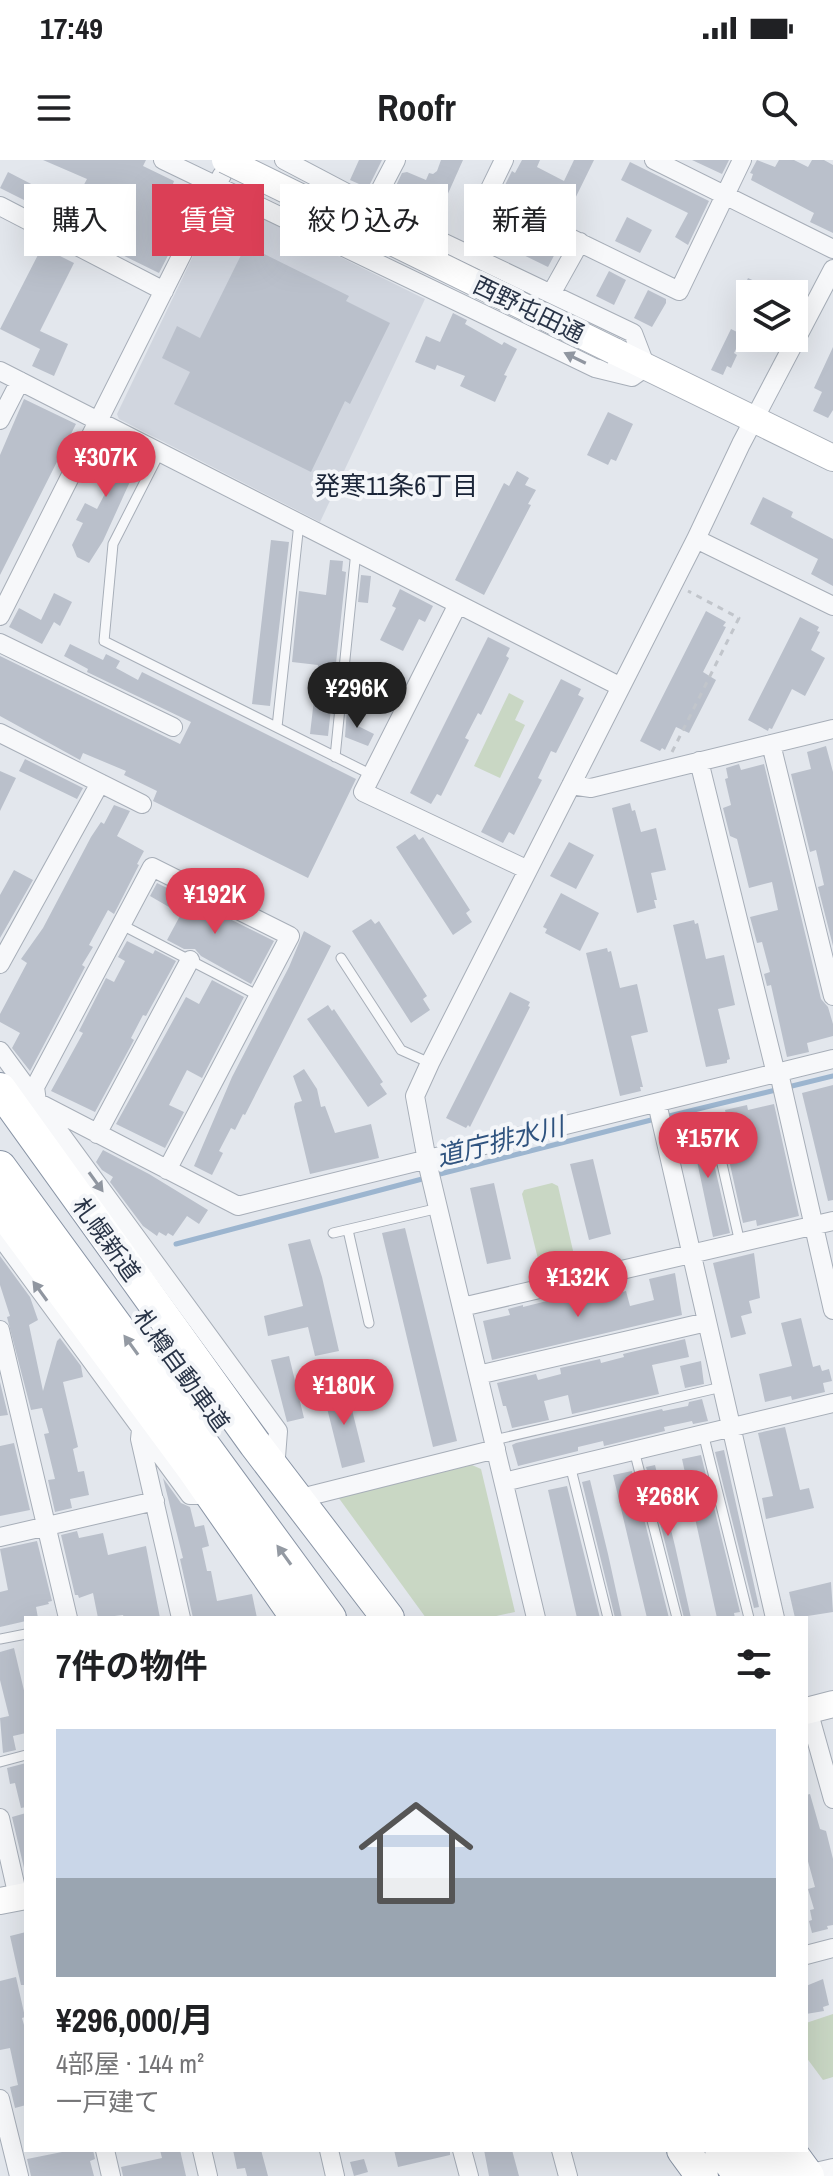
<!DOCTYPE html>
<html lang="ja">
<head>
<meta charset="utf-8">
<style>
  body { margin:0; font-family:"Archivo Narrow","Noto Sans JP",sans-serif; background:#f6f6f6; color:#202124; height:100vh; display:flex; flex-direction:column; font-size:30px; white-space:nowrap }
  * { box-sizing:border-box; margin:0 }
  p { font-size:26px; color:#757577 }
  .icon { flex:none; width:44px; height:44px; fill:none; stroke:currentColor; stroke-width:2; stroke-linecap:round; stroke-linejoin:round }
  .map { position:relative; flex:1; overflow:hidden }
  .details { position:absolute; left:24px; top:1456px; width:784px; height:536px; display:flex; flex-direction:column; background:#fff; border-radius:0px; box-shadow:0 8px 32px #0002 }
  .details>* { flex:none }
  .hud { position:absolute; left:24px; top:24px; width:786px; height:72px; display:flex; gap:16px }
  .tools { position:absolute; left:736px; top:120px; display:grid; gap:16px }
  .tools a { display:grid; place-items:center; width:72px; height:72px; border-radius:0px; background:#fff; box-shadow:0 8px 32px #0002; font-size:40px }
  .price { position:absolute; translate:-50% -68px; padding:0 18px; border-radius:28px; background:#db3f56; color:#fff; font-size:26px; line-height:52px; filter:drop-shadow(0 2px 4px #0008) }
  .price::after { content:''; position:absolute; left:50%; top:48px; width:24px; height:18px; margin-left:-12px; background:inherit; clip-path:polygon(0 0,100% 0,50% 100%) }
  .price.active { background:#222; color:#fff }
  ul { padding:0; list-style:none }
  li { display:grid; align-content:center; gap:16px; height:424px; padding:0 32px }
  li+li { border-top:2px solid #e0e0e0 }
  li span { display:grid; place-items:center; height:248px; border-radius:0px; color:#555 }
  li>.icon { margin-inline-start:auto }
  span .icon { width:144px; height:144px; fill:#fffc; stroke-width:1 }
  li b { font-size:34px }
  h2 { display:flex; justify-content:space-between; align-items:center; height:96px; padding:0 32px; font-size:34px }
  .tag { padding:0 28px; border-radius:0px; background:#fff; box-shadow:0 8px 32px #0002; font-size:28px; line-height:72px }
  .tag.active { background:#db3f56; color:#fff }
  .status { display:flex; justify-content:space-between; align-items:center; height:56px; padding:0 40px; background:#fff; direction:ltr }
  .status svg { height:22px; fill:currentColor }
  header { display:flex; justify-content:space-between; align-items:center; height:104px; padding:0 32px; background:#fff; font-size:36px; font-weight:800 }
  .map>svg:first-child { display:block }
</style>
</head>
<body>
<div class="status"><b>17:49</b><svg viewBox="0 0 49 12"><path d="M0 12V9h3v3zM5 12V6h3v6zM10 12V3h3v9zM15 12V0h3v12zM26 1h20v11H26zM47 4h2v5h-2z"/></svg></div>
<header><svg class="icon" aria-label="menu" viewBox="0 0 24 24"><path d="M4 6h16M4 12h16M4 18h16"/></svg>Roofr<svg class="icon" aria-label="search" viewBox="0 0 24 24"><circle cx="10" cy="10" r="6"/><path d="M15 15l6 6"/></svg></header>
<div class="map">
<svg width="833" height="2016" viewBox="0 0 833 2016">
  <rect width="100%" height="100%" fill="#e3e7ed"/>
  <path fill="#d1d6df" d="M221,38L425,139L320,362L119,259L117,254Z"/>
  <path fill="#c9d7c4" d="M509,533L524,541L515,560L525,565L500,618L474,606Z
    M552,1023L558,1026L574,1095L571,1098L542,1105L539,1103L522,1034L524,1030Z
    M472,1305L481,1309L515,1452L487,1458H426L338,1337Z
    M833,1854V1917L823,1920L806,1897V1863Z"/>
  <g fill="none" stroke-linecap="round" stroke-linejoin="round">
    <path stroke="#9cb5cf" stroke-width="5" d="M665,957L833,916
      M436,1015L655,959
      M176,1084L426,1018"/>
  </g>
  <path fill="#bac0cb" d="M43,0H146L143,6L174,21L172,27L193,37V47L159,113L108,88L109,86L65,64L66,61L52,54L59,38L73,45L87,19Z
    M359,0H382L368,28L350,20Z
    M441,0H463L438,56L431,57L394,40L392,34L402,13L407,12L426,20L429,13L433,14L437,11Z
    M522,0H540L537,7L564,21L574,0H594L570,49L546,36L544,40L525,30L522,36L515,32L513,37L502,31L512,11L515,13Z
    M692,0H729L722,14Z
    M757,0L775,7L779,0H794L808,7L812,0H824L833,5V73L810,62L814,53L751,20L753,14L750,13Z
    M630,2L709,41L688,85L675,77L688,53L621,20Z
    M8,12L37,27L30,43L0,28Z
    M627,57L652,70L640,93L615,81Z
    M512,64L558,88L548,107L507,87L512,78L506,75Z
    M246,85L349,136L346,141L390,163L350,244L345,241L311,312L174,244L190,212L162,198L177,166L200,178Z
    M42,87L74,103L40,171L68,184L54,216L32,206L40,189L0,169Z
    M609,111L626,120L614,145L596,136Z
    M748,118L761,124L757,134H741Z
    M648,130L666,139V143L652,167L634,158Z
    M453,153L467,160L465,164L502,185L504,182L517,189L504,215L507,216L495,242L460,226L465,216L437,205L435,210L415,202L426,176L440,182Z
    M731,169L743,175L734,193L737,195L731,208L727,206L723,215L711,210Z
    M833,187V250L828,258L813,251L822,232L814,228Z
    M24,239L76,264L0,415V295Z
    M608,252L633,264L616,301L611,299L608,305L587,295Z
    M106,280L144,298L136,316L133,315L103,381L89,403L77,397L72,385L83,363L76,360L85,343L97,349L113,318L106,314L111,304L94,296L101,281Z
    M517,311L529,318L525,325L536,330L528,344L531,345L484,435L455,420L504,323L509,326Z
    M763,337L793,352L791,357L833,379V426L811,414L818,399L750,364Z
    M271,380L289,382L270,546L252,544Z
    M330,400L343,401L342,411L346,412L328,576L310,574L318,505L292,502L299,431L326,435Z
    M361,415L371,416L368,443L358,442Z
    M400,429L433,446L425,462L419,459L403,491L380,480L396,448L392,446Z
    M54,433L72,442L60,466L54,462L42,484L9,467L19,448L41,460Z
    M706,451L726,462L723,466L726,467L703,512L716,520L689,573L676,567L665,590L662,588L660,591L640,581Z
    M800,457L819,467L817,471L820,472L811,490L825,498L805,536L792,529L772,569L769,568L768,571L748,560Z
    M488,477L510,488L506,496L509,498L481,555L478,553L465,578L469,580L441,636L437,634L431,644L410,633Z
    M70,484L103,500L106,494L120,501L116,508L138,520L142,512L356,619L308,718L153,641L157,631L124,615L126,611L83,593L80,600L0,556V496L180,584L191,562L87,512L88,509L64,496Z
    M561,519L581,529L578,535L584,538L556,593L551,591L538,618L542,620L514,675L509,672L503,683L481,672Z
    M347,549H356L354,564L374,574L368,586L345,577Z
    M826,586L833,612V786L818,727L824,725L816,690L810,692L791,614L811,609L807,592Z
    M25,599L83,628L77,639L19,611Z
    M739,604L741,610L764,604L821,839L828,847L833,864V876L807,883L809,892L787,897L771,825L767,826L764,814L770,812L762,782L757,783L750,757L778,750L772,722L749,728L737,679L730,676L723,648L731,645L725,619L728,618L726,608Z
    M0,611L16,618L0,651Z
    M630,643L632,651L635,650L641,672L656,668L666,710L651,713L657,740H654L656,748L637,753L612,648Z
    M114,645L130,651L117,676L144,691L137,704L139,705L114,754L108,750L89,785L93,787L82,805L85,807L30,911L12,888L20,873L0,862V854L27,803L21,799L43,768L91,677L101,662L104,664Z
    M415,674L419,680L423,677L470,750L466,753L472,762L453,775L396,687Z
    M569,682L594,695L576,729L550,716Z
    M14,710L33,720L0,778V735Z
    M157,723L274,781L251,824L201,796L195,789H184L167,780L181,754L150,736Z
    M561,733L599,753L580,791L545,773L547,769L543,767Z
    M371,759L375,764L379,761L427,836L423,839L430,850L411,863L352,771Z
    M694,760L695,764L698,763L706,799L724,795L735,845L718,849L730,899L727,900V903L706,907L673,765Z
    M304,771L331,786L245,955L243,954L235,970L231,968L219,991L223,993L212,1015L194,1006L232,917L289,807Z
    M127,781L153,794L155,790L176,801L146,856L143,855L131,878L134,880L95,952L51,931L83,873L79,871L106,818L114,822L125,801L118,797Z
    M607,788L608,792L611,791L620,828L637,824L648,872L631,876L643,927H640L641,931L620,936L586,793Z
    M212,820L244,837L202,918L187,910L169,945L184,952L165,988L116,964L186,837L199,844Z
    M510,832L530,842L528,846L530,847L470,967L468,965L466,968L446,958Z
    M328,845L332,851L334,849L383,922L380,924L387,934L368,947L307,859Z
    M304,909L317,929L321,947L325,946L335,973L371,964L379,998L310,1014L294,947L295,943L302,941L293,916Z
    M833,925V1040L828,1041L802,933Z
    M774,944L799,1056L757,1066L756,1060L743,1063L721,964L728,963L725,950L747,945L748,950Z
    M706,969L730,1073L713,1077L694,987L683,990L679,975Z
    M103,990L149,1014L208,1050L199,1064L187,1056L173,1076L168,1073L166,1076L159,1072L157,1076L143,1066L110,1022L113,1017L102,1010L96,1002Z
    M593,999L611,1074L589,1080L570,1004Z
    M494,1023L511,1099L487,1104L470,1028Z
    M405,1068L457,1281L433,1287L382,1073Z
    M310,1079L322,1117L339,1191L315,1196L308,1167L268,1176L264,1156L303,1146L288,1084Z
    M754,1093L760,1138L749,1141L752,1153L741,1156L746,1174L731,1178L713,1103Z
    M0,1096L30,1137L38,1160L29,1165L43,1231L57,1181L60,1178L81,1206L83,1217L63,1222L78,1287L73,1289L78,1312L84,1311L89,1335L70,1339L72,1348L55,1352L48,1320L55,1319L44,1274L49,1273L42,1248L31,1250L8,1161L7,1157L10,1156L0,1125Z
    M675,1113L682,1155L492,1200L483,1161L510,1155L508,1149L523,1145V1147L583,1132L584,1138L604,1132L605,1137L626,1131L630,1146L654,1140L649,1119Z
    M801,1158L813,1207L820,1205L822,1211L829,1209L832,1221L823,1223L825,1232L792,1240L791,1236L765,1242L759,1214L792,1206L781,1163Z
    M685,1179L689,1197L652,1205L659,1234L572,1254L568,1235L544,1241L549,1260L512,1268L506,1246H503L497,1223L536,1214L538,1220L561,1214L560,1208L600,1199L601,1203L624,1197L623,1194Z
    M289,1196L304,1258L287,1262L271,1200Z
    M701,1201L704,1224L685,1228L680,1206Z
    M0,1222L8,1255L0,1256Z
    M346,1226L365,1302L342,1308L323,1232Z
    M702,1239L708,1261L693,1264L692,1261L664,1267L665,1271L604,1286L603,1281L578,1287V1291L518,1306L512,1285L516,1283L662,1249L663,1251L688,1246L689,1242Z
    M785,1267L800,1330L809,1328L814,1348L766,1359L762,1338L773,1336L758,1273Z
    M14,1283L30,1350L0,1356V1286Z
    M724,1290L759,1447L754,1448L715,1292Z
    M701,1295L740,1452L734,1453L735,1458H717L682,1299Z
    M655,1305L675,1386L691,1458H684L646,1307Z
    M632,1311L669,1458H647L613,1315Z
    M163,1318L181,1343L190,1347L195,1367L204,1365L209,1386L202,1388L207,1411H211L217,1441L252,1434L257,1458H193L180,1399L183,1398Z
    M590,1320L608,1394L622,1458H615L582,1322Z
    M567,1326L600,1458H577L548,1330Z
    M77,1371L79,1378L103,1373L108,1395L146,1386L160,1458H124L123,1455L98,1458L93,1433L79,1438L78,1435H75L61,1375Z
    M37,1381L52,1441L48,1442L49,1444L36,1447L38,1458H26V1461L0,1467V1432L8,1430L0,1389Z
    M831,1422L833,1452L795,1458L789,1432Z
    M14,1488L26,1539V1573L13,1576L16,1590L3,1593L0,1558L9,1556L0,1520V1492Z
    M26,1603V1647L21,1648L15,1623L10,1624L7,1608Z
    M810,1634L820,1669L826,1671L833,1699V1765L827,1766L828,1769L812,1773L809,1761L812,1760L810,1750L814,1749L808,1729L815,1727L806,1694V1635Z
    M26,1653V1708H24L12,1657Z
    M26,1772V1825H21L10,1776Z
    M16,1817L25,1857L22,1858L26,1872V1945L15,1948L10,1927L18,1925L10,1888L0,1890V1821Z
    M823,1819L829,1845L823,1847L824,1851L806,1854V1826Z
    M72,1990H93L95,1999L90,2001L94,2016H31L27,1999Z
    M160,1990H180L186,2016H123L121,2007L162,1998Z
    M233,1990H261L268,2016H247L245,2008L237,2009Z
    M394,1990H450V1995L398,2007Z
    M484,1990H512L519,2016H489Z
    M364,1999L368,2012L354,2016L350,2002Z"/>
  <g fill="none" stroke-linecap="round" stroke-linejoin="round">
    <g stroke="#a7aeb8" stroke-width="11">
      <path id="lane" d="M160,292L113,384L104,481L372,615
        M277,567L299,363
        M335,597L356,391
        M122,765L259,836
        M341,798L401,890L430,903
        M664,971L712,960L740,1083
        M348,1070L369,1163
        M333,1073L439,1048
        M703,1273L749,1458
        M494,1280L722,1227
        M634,1290L677,1458
        M570,1305L608,1458
        M0,1479L26,1474
        M0,1602L26,1595"/>
    </g>
    <g stroke="#a7aeb8" stroke-width="20">
      <path id="street" d="M163,0L595,208L632,217L646,207L633,173L415,69L284,0
        M504,0L486,37L679,131L742,0
        M654,0L833,89
        M0,46L164,131
        M372,46L396,0
        M551,134L580,82
        M0,211L621,527
        M0,260L20,221
        M696,379L833,446
        M458,444L363,632L528,710
        M0,456L222,15
        M0,483L173,567
        M0,573L142,644
        M771,584L833,836
        M699,601L776,914
        M571,625L591,628L833,569
        M0,804L100,623
        M0,891L278,1271L275,1310
        M779,913L833,1150
        M657,943L775,1458
        M97,974L190,800
        M167,1010L290,776L152,707L35,927L37,942L238,1046L833,899
        M0,1076L190,1335H211
        M462,1147L833,1061
        M0,1170L68,1458
        M478,1215L707,1162
        M141,1270L140,1279L181,1458
        M504,1322L833,1243
        M297,1339L496,1289
        M0,1377L155,1341
        M536,1458L428,1006L415,936L430,903L696,379L741,284L833,109
        M808,1550L833,1639
        M0,1658L18,1737
        M806,1795L833,1788
        M0,1939L19,2016
        M105,1990L111,2016
        M202,1990L208,2016
        M329,1990L335,2016
        M462,1990L469,2016
        M561,1990L568,2016
        M807,2014L833,2008"/>
    </g>
    <g stroke="#a7aeb8" stroke-width="28">
      <path id="secondary" d="M614,191L833,298
        M806,1551L833,1544
        M0,1741L26,1736"/>
    </g>
    <g stroke="#8994a5" stroke-width="34">
      <path id="highway" d="M0,929L255,1284L388,1458
        M0,1007L330,1458
        M0,1047L194,1310L297,1458
        M683,1990L702,2016
        M721,1990L740,2016
        M755,1990L774,2016
        M789,1990L808,2016"/>
    </g>
    <path stroke="#c1c5cb" stroke-width="3" stroke-dasharray="6 6" stroke-linecap="butt" d="M672,592L739,458L688,431"/>
    <use href="#lane" stroke="#f7f8fa" stroke-width="9"/>
    <use href="#street" stroke="#f7f8fa" stroke-width="18"/>
    <use href="#secondary" stroke="#fff" stroke-width="26"/>
    <use href="#highway" stroke="#fff" stroke-width="32"/>
    <g stroke="#a7aeb8" stroke-width="28" stroke-linecap="butt">
      <path id="secondary-bridge" d="M225,0L614,191"/>
    </g>
    <use href="#secondary-bridge" stroke="#fff" stroke-width="26"/>
  </g>
  <defs><path id="oneway-solid" d="M-6-.8H1V-3.2L6.5 0L1 3.2V.8H-6Z" transform="scale(2)"/></defs>
  <g fill="#9096a0">
    <use href="#oneway-solid" transform="translate(575 198) rotate(-154)"/>
    <use href="#oneway-solid" transform="translate(96 1022) rotate(54)"/>
    <use href="#oneway-solid" transform="translate(40 1131) rotate(-126)"/>
  </g>
  <g fill="#949aa3">
    <use href="#oneway-solid" transform="translate(131 1185) rotate(-126)"/>
    <use href="#oneway-solid" transform="translate(284 1395) rotate(-126)"/>
  </g>
  <g text-anchor="middle" dominant-baseline="central" stroke-width="8" stroke-linejoin="round" paint-order="stroke">
    <g font-size="24" fill="#293447" stroke="#f4f6f9">
      <text transform="translate(529 149) rotate(26)">西野屯田通</text>
      <text transform="translate(107 1079) rotate(54)">札幌新道</text>
      <text transform="translate(182 1210) rotate(54)">札樽自動車道</text>
    </g>
    <g font-size="26" fill="#1b2538" stroke="#f4f6f9">
      <text x="396" y="325">発寒11条6丁目</text>
    </g>
    <g font-size="26" font-style="italic" fill="#2f537f" stroke="#f4f6f9">
      <text transform="translate(500 981) rotate(-14)">道庁排水川</text>
    </g>
  </g>
</svg>
<div class="tools">
<a><svg class="icon" aria-label="layers" viewBox="0 0 24 24"><path d="M12 4l9 5-9 5-9-5zM3 14l9 5 9-5"/></svg></a>
</div>
<b class="price" style="left:106px;top:339px">¥307K</b>
<b class="price active" style="left:357px;top:570px">¥296K</b>
<b class="price" style="left:215px;top:776px">¥192K</b>
<b class="price" style="left:708px;top:1020px">¥157K</b>
<b class="price" style="left:578px;top:1159px">¥132K</b>
<b class="price" style="left:344px;top:1267px">¥180K</b>
<b class="price" style="left:668px;top:1378px">¥268K</b>
<div class="hud">
<a class="tag">購入</a>
<a class="tag active">賃貸</a>
<a class="tag">絞り込み</a>
<a class="tag">新着</a>
</div>
<section class="details">
<h2>7件の物件<svg class="icon" aria-label="filters" viewBox="0 0 24 24"><path d="M4 7h16M4 17h16"/><circle cx="9" cy="7" r="2"/><circle cx="15" cy="17" r="2"/></svg></h2>
<ul>
<li><span style="background:linear-gradient(#c9d6e8 60%,#9aa5b1 0)"><svg class="icon" aria-label="home" viewBox="0 0 24 24"><path d="M3 11l9-7 9 7M6 9v11h12V9"/></svg></span><div><b>¥296,000/月</b><p>4部屋 · 144 m²</p><p>一戸建て</p></div></li>
</ul>
</section>
</div>
</body>
</html>
